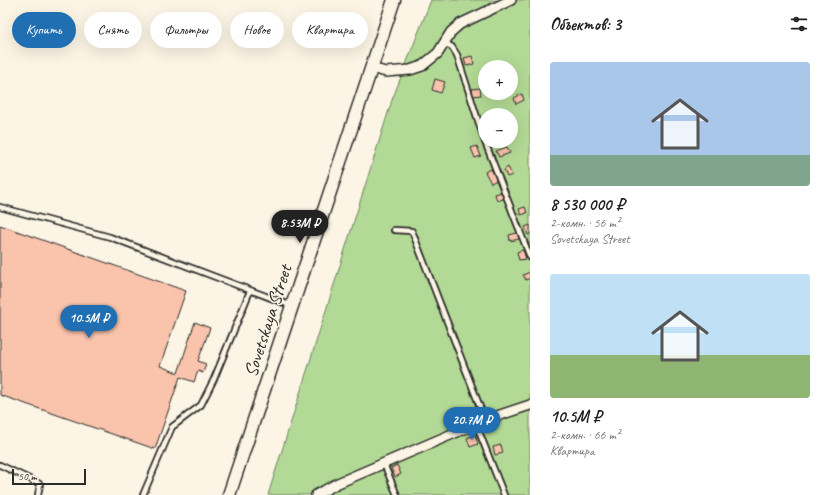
<!DOCTYPE html>
<html lang="ru">
<head>
<meta charset="utf-8">
<style>
  body { margin:0; font-family:Caveat,sans-serif; background:#f6f6f6; color:#202124; height:100vh; display:flex; flex-direction:column; font-size:15px; white-space:nowrap }
  * { box-sizing:border-box; margin:0 }
  p { font-size:13px; color:#757577 }
  .icon { flex:none; width:22px; height:22px; fill:none; stroke:currentColor; stroke-width:2; stroke-linecap:round; stroke-linejoin:round }
  .map { position:relative; flex:1; overflow:hidden }
  .details { display:flex; flex-direction:column; background:#fff; width:300px }
  .details>* { flex:none }
  .guide { position:absolute; left:12px; top:12px; width:380px; height:36px; display:flex; gap:8px }
  .controls { position:absolute; left:478px; top:60px; display:grid; gap:8px }
  .controls a { display:grid; place-items:center; width:40px; height:40px; border-radius:50%; background:#fff; box-shadow:0 4px 16px #0002; font-size:20px }
  .scale { position:absolute; left:12px; bottom:10px; width:74px; box-sizing:border-box; padding-left:4px; border:2px solid #2b2b2b; border-top:0; font-size:11px; line-height:14px; white-space:nowrap; color:#2b2b2b; -webkit-text-stroke:3px #fcf5e5; paint-order:stroke }
  .price { position:absolute; translate:-50% -34px; padding:0 9px; border-radius:14px; background:#1f6fb2; color:#fff; font-size:13px; line-height:26px; filter:drop-shadow(0 1px 2px #0008) }
  .price::after { content:''; position:absolute; left:50%; top:24px; width:12px; height:9px; margin-left:-6px; background:inherit; clip-path:polygon(0 0,100% 0,50% 100%) }
  .price.active { background:#222; color:#fff }
  ul { padding:0; list-style:none }
  li { display:grid; align-content:center; gap:8px; height:212px; padding:0 20px }
  li span { display:grid; place-items:center; height:124px; border-radius:4px; color:#555 }
  li>.icon { margin-inline-start:auto }
  span .icon { width:72px; height:72px; fill:#fffc; stroke-width:1 }
  li b { font-size:17px }
  h2 { display:flex; justify-content:space-between; align-items:center; height:48px; padding:0 20px; font-size:17px }
  .tag { padding:0 14px; border-radius:18px; background:#fff; box-shadow:0 4px 16px #0002; font-size:14px; line-height:36px }
  .tag.active { background:#1f6fb2; color:#fff }
  main { display:flex; flex:1; min-height:0 }
  .map>svg:first-child { display:block }
</style>
</head>
<body>
<main>
<div class="map">
<svg width="530" height="495" viewBox="0 0 530 495">
  <rect width="100%" height="100%" fill="#fcf5e5"/>
  <filter id="ink" filterUnits="userSpaceOnUse"><feTurbulence type="fractalNoise" baseFrequency=".025" numOctaves="2"/><feDisplacementMap in="SourceGraphic" scale="8" xChannelSelector="R" yChannelSelector="G"/><feConvolveMatrix kernelMatrix="1 2 1 2 8 2 1 2 1" color-interpolation-filters="sRGB"/></filter>
  <g filter="url(#ink)">
    <path fill="#b2d995" stroke="#6e8260" fill-rule="evenodd" d="M431,0H530V495H268L392,100ZM485,67H511V93H485ZM485,115H511V141H485Z"/>
    <path fill="#f9c3ac" stroke="#2b2b2b" d="M472,56L474,64L466,66L464,58Z
      M435,79L445,82L441,93L432,90Z
      M480,88L481,95L473,96L472,89Z
      M522,94L524,100L516,104L514,98Z
      M477,146L481,156L475,158L471,148Z
      M507,147L510,153L499,157L496,151Z
      M508,167L512,175L507,177L504,170Z
      M491,169L497,180L491,183L485,172Z
      M502,192L503,199L497,201L495,194Z
      M525,207L527,213L521,215L519,209Z
      M0,225L186,291L160,366L178,373L195,322L210,328L198,361L206,364L203,373L198,371L194,382L180,377L155,449L0,395Z
      M530,225V234L528,235L525,227Z
      M517,233L519,239L510,241L509,235Z
      M523,250L526,259L519,260L517,252Z
      M530,272V278L526,280L523,275Z
      M475,435L478,444L470,447L467,438Z
      M501,445L503,453L495,455L493,447Z
      M397,465L401,474L395,477L391,468Z"/>
    <g fill="none" stroke-linecap="round" stroke-linejoin="round">
      <g stroke="#2b2b2b" stroke-width="8">
        <path id="service" d="M445,43L452,47L457,55L485,142L530,257
          M0,207L110,237L292,306
          M394,230L412,231L485,420
          M476,424L504,495
          M384,464L397,495
          M0,465L40,484L38,495
          M143,495L172,427L201,405L214,379L250,291"/>
      </g>
      <g stroke="#2b2b2b" stroke-width="12">
        <path id="minor" d="M371,68L386,72L410,70L422,66L438,53L451,32L460,24L511,0
          M316,495L338,483L485,420L530,405"/>
      </g>
      <g stroke="#2b2b2b" stroke-width="15">
        <path id="secondary" d="M229,495L394,0"/>
      </g>
      <use href="#service" stroke="#fcf5e5" stroke-width="4.5"/>
      <use href="#minor" stroke="#fcf5e5" stroke-width="9"/>
      <use href="#secondary" stroke="#fcf5e5" stroke-width="12"/>
    </g>
  </g>
  <g text-anchor="middle" dominant-baseline="central" stroke-width="3" stroke-linejoin="round" paint-order="stroke">
    <g font-size="19" fill="#2b2b2b" stroke="#fcf5e5">
      <text transform="translate(268 321) rotate(-72)">Sovetskaya Street</text>
    </g>
  </g>
</svg>
<div class="controls">
<a>+</a>
<a>−</a>
</div>
<div class="scale">50 m</div>
<b class="price active" style="left:300px;top:244px">8.53M ₽</b>
<b class="price" style="left:89px;top:339px">10.5M ₽</b>
<b class="price" style="left:472px;top:441px">20.7M ₽</b>
<div class="guide">
<a class="tag active">Купить</a>
<a class="tag">Снять</a>
<a class="tag">Фильтры</a>
<a class="tag">Новое</a>
<a class="tag">Квартира</a>
</div>
</div>
<section class="details">
<h2>Объектов: 3<svg class="icon" aria-label="filters" viewBox="0 0 24 24"><path d="M4 7h16M4 17h16"/><circle cx="9" cy="7" r="2"/><circle cx="15" cy="17" r="2"/></svg></h2>
<ul>
<li><span style="background:linear-gradient(#a9c7e8 75%,#7fa58c 0)"><svg class="icon" aria-label="home" viewBox="0 0 24 24"><path d="M3 11l9-7 9 7M6 9v11h12V9"/></svg></span><div><b>8 530 000 ₽</b><p>2-комн. · 56 m²</p><p>Sovetskaya Street</p></div></li>
<li><span style="background:linear-gradient(#bfe0f5 65%,#8fb573 0)"><svg class="icon" aria-label="home" viewBox="0 0 24 24"><path d="M3 11l9-7 9 7M6 9v11h12V9"/></svg></span><div><b>10.5M ₽</b><p>2-комн. · 66 m²</p><p>Квартира</p></div></li>
</ul>
</section>
</main>
</body>
</html>
